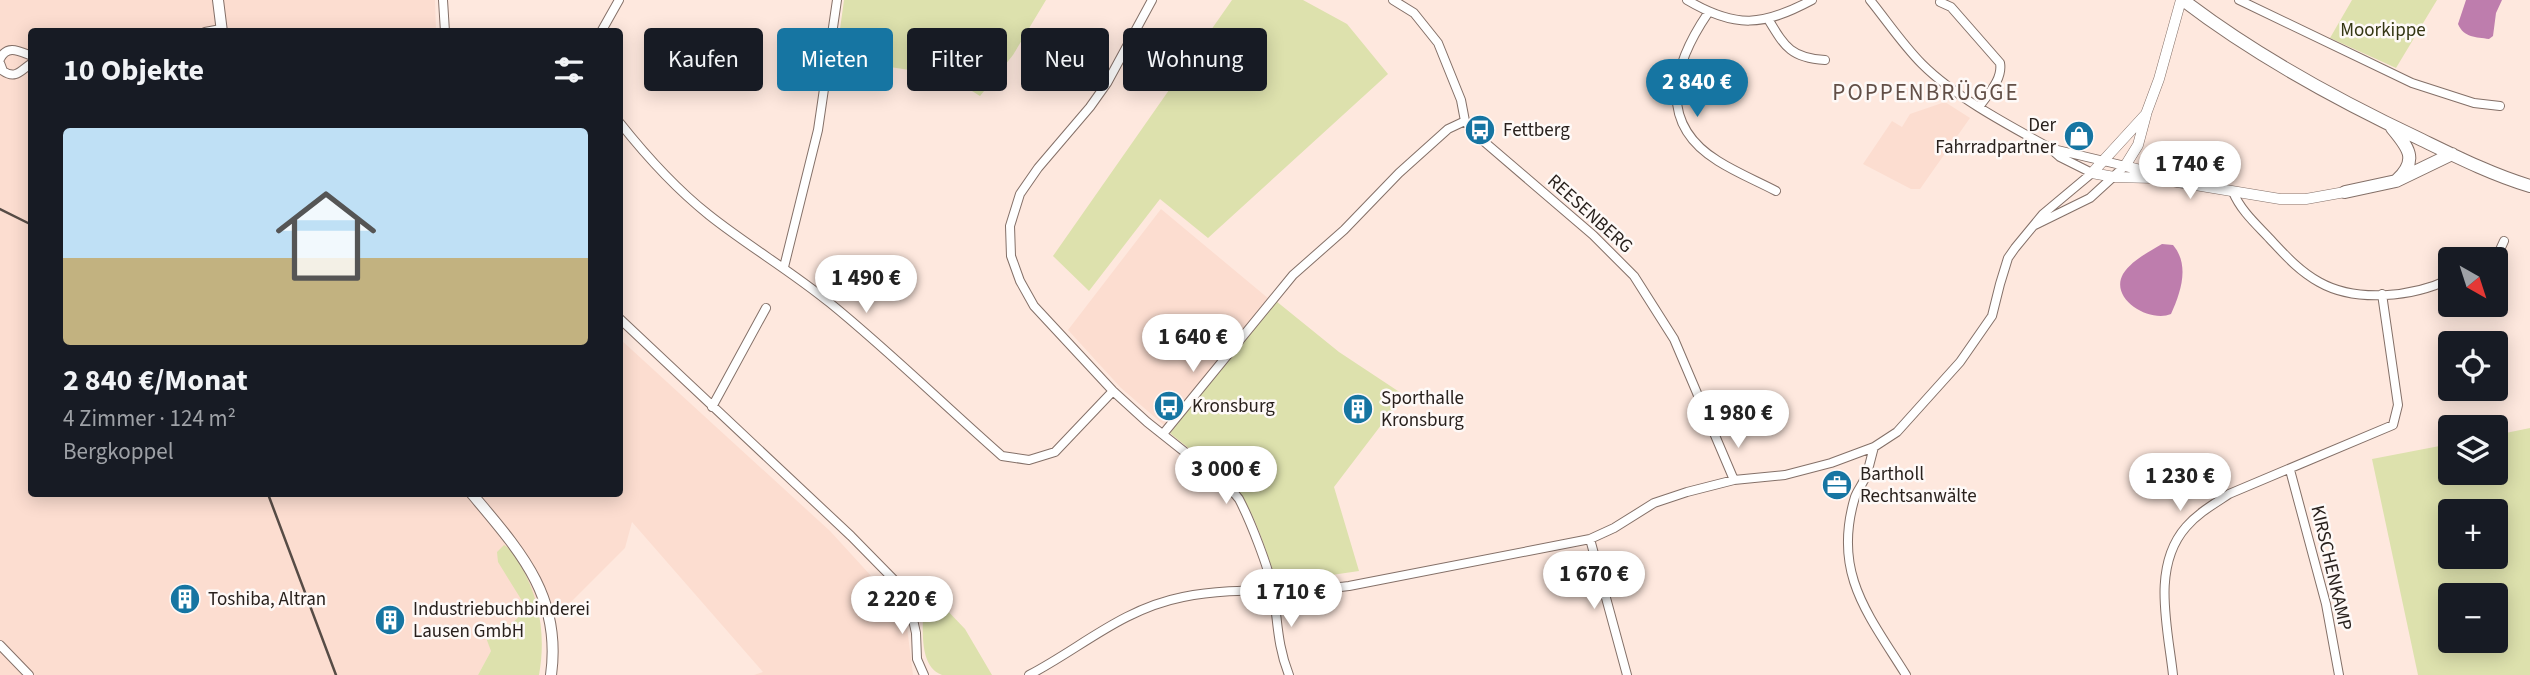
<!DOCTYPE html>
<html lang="de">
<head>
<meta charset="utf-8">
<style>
  body { margin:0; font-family:"Source Sans 3",sans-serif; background:#20242c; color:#f1f3f6; height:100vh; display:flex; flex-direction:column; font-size:26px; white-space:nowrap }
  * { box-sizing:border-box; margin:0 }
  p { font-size:23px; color:#9ea1a6 }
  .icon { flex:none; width:38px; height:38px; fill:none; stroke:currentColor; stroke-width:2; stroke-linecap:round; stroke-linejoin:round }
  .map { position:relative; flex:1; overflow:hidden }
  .details { position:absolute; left:28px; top:28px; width:595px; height:469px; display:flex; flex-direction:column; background:#171b24; border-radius:7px; box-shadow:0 4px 18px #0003 }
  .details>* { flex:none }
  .hud { position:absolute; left:644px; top:28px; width:665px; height:63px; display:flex; gap:14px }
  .needle { width:46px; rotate:141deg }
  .tools { position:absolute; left:2438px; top:247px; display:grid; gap:14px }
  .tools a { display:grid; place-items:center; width:70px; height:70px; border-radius:7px; background:#171b24; box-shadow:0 4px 18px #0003; font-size:35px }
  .price { position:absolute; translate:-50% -60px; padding:0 16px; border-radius:24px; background:#fff; color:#222; font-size:23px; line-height:46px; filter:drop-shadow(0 2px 4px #0008) }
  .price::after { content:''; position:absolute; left:50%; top:42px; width:21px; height:16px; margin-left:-10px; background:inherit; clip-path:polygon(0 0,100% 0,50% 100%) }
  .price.selected { background:#1675a2; color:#fff }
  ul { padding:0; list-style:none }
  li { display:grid; align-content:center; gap:14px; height:371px; padding:0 35px }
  li span { display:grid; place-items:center; height:217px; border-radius:7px; color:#555 }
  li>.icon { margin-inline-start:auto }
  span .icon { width:126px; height:126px; fill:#fffc; stroke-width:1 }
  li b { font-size:30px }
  h2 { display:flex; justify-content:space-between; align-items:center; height:84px; padding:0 35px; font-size:30px }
  .pill { padding:0 24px; border-radius:7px; background:#171b24; box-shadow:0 4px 18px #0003; font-size:24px; line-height:63px }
  .pill.selected { background:#1675a2; color:#fff }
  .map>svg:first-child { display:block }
</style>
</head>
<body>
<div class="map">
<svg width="2530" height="675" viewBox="0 0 2530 675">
  <rect width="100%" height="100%" fill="#fee8de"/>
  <path fill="#fcddd0" d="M0,0H435L436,31L32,32V494H620V339L830,531L895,602L906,619L913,675H754L763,672L632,522L625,548L563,610H538L491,651L478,675H0Z
    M1945,102L1970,118L1920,189H1911L1863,164L1892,121L1902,127L1910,114Z
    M1161,209L1269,299L1165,426L1121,388L1068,330Z"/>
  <path fill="#dde1ad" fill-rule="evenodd" d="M844,0H1046L1013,55L980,96L948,76L890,67L837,51Z
    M1232,0H1303L1347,24L1388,74L1208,238L1160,199L1089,291L1053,256Z
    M2352,0H2437L2396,68L2330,38Z
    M1276,301L1339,352L1404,395L1334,487L1359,571L1277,583C1267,556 1259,522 1242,498C1225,472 1193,453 1170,433Z
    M2530,428V675H2418L2372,459L2450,444V472H2496V435ZM2450,511H2496V556H2450ZM2450,595H2496V640H2450Z
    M504,545C512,549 516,558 521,566C540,600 546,636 539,675H478L491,651L485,635C500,628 523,623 524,604L498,562L497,552Z
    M944,607L965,629L992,675H942C919,667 923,630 923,610Z"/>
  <path fill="#be7dad" d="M2466,0H2502L2496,13L2493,36L2489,39C2476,37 2464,38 2458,24Z
    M2162,244L2173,245C2190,265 2181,292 2171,314C2150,323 2109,299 2123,274C2132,260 2149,252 2162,244Z"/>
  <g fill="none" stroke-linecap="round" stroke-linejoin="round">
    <g stroke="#847068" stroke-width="10">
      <path id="minor" d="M443,0L445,32
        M1152,0L1107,83L1090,107L1038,168L1020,194L1010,226L1011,256L1020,281L1034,306L1113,391L1147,422L1230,488L1239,499C1250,520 1269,568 1273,591C1278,621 1277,645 1289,675
        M1393,0L1414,13L1438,43L1461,100L1465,121L1481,139L1593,235L1634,276L1674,339L1734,480
        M1687,0C1736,29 1763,26 1812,0
        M2239,0L2412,83L2474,103L2500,106
        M1940,2L1951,7L2000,63C2003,79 1988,94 1979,107
        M1708,13C1674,63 1655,122 1718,161C1737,173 1757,181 1776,191
        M1768,19C1785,47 1791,58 1825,60
        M205,32L221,29
        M601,32L619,0
        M0,59C7,44 19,51 32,56
        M0,63L3,71C16,80 21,70 32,63
        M620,123C647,157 675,188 709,215C748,246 791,271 830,303C889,351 944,405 1002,456L1029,460L1055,452L1113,391
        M2053,149L2125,166
        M2233,192C2241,211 2256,224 2270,239C2285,255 2299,271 2319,282C2356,303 2413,297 2450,279
        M2035,225L2090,198L2125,166
        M2488,259L2499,252L2504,241
        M784,267L818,130L837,0
        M620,319L851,536L907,593L916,633L917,659L924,675
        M712,407L766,308
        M1163,434L1293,275L1344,230L1399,173L1448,129L1465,121
        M1874,447C1871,457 1869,469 1865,478C1862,485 1857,491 1855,497C1832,573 1868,614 1906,675
        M2290,470L2326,604L2339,675
        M1590,539L1627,675
        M0,645L29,675
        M1029,675C1081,648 1122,609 1183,597C1237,586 1294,593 1349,586L1590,539L1614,528L1654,503L1687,492L1734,480L1785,475L1831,463L1874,447L1897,432L1960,362L1992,316L2000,284L2008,258L2015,248L2043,214L2092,173L2060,157L2050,148C2008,125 1955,97 1922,64C1903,45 1887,21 1870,0
        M2173,675C2168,628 2151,567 2186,527C2198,513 2214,504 2229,494L2393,425L2398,405L2382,294"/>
    </g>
    <g stroke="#847068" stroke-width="11">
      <path id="tertiary" d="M2146,115L2138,145L2125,166L2141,170L2152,177
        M2092,173L2114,177L2153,178L2280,199H2306L2345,192
        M2092,173L2146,114L2159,79L2181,0"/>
    </g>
    <g stroke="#847068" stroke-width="12">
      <path id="secondary" d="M218,0L222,32
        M472,494C519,550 562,596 551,675"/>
    </g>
    <g stroke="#847068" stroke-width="14">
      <path id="primary" d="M2183,0C2256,56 2339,101 2422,140C2457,157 2493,175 2530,186
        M2392,128C2408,147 2419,160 2397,180
        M2345,192L2396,181L2452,154"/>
    </g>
    <use href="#minor" stroke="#fff" stroke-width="8"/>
    <use href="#tertiary" stroke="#fff" stroke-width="10"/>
    <use href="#secondary" stroke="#fff" stroke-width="10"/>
    <use href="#primary" stroke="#fff" stroke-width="12"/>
    <path stroke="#574c46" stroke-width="2.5" d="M0,209L32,225
      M268,494L336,675"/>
  </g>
  <defs>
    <g id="bus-disc" transform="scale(1.575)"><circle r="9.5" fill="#1675a2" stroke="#fef9f7"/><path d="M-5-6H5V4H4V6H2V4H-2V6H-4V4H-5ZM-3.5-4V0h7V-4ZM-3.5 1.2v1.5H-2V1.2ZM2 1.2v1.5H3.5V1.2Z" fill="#fff"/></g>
    <g id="shop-disc" transform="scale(1.575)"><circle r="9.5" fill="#1675a2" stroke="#fef9f7"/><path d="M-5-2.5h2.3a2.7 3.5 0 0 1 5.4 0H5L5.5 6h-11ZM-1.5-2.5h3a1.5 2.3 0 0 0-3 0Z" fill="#fff"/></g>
    <g id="building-disc" transform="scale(1.575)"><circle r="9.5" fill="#1675a2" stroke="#fef9f7"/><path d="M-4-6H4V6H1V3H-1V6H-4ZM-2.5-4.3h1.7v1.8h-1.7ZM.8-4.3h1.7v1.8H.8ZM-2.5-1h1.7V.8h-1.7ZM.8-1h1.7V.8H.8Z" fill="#fff"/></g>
    <g id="office-disc" transform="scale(1.575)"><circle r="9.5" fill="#1675a2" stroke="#fef9f7"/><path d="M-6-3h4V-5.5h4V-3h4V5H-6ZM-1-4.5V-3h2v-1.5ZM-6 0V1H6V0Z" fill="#fff"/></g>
  </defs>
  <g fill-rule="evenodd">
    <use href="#bus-disc" x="1480" y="130"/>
    <use href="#shop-disc" x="2079" y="136"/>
    <use href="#bus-disc" x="1169" y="406"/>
    <use href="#building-disc" x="1358" y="409"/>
    <use href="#office-disc" x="1837" y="485"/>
    <use href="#building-disc" x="185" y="599"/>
    <use href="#building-disc" x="390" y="620"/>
  </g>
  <g text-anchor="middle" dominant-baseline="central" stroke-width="5" stroke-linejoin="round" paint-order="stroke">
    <g font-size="19" fill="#343613" stroke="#fef9f7">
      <text x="2383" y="30">Moorkippe</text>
    </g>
    <g font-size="19" fill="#29211d" stroke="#fef9f7" text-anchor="start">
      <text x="2056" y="125" text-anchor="end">Der<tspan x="2056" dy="22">Fahrradpartner</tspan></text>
      <text x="1503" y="130">Fettberg</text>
      <text x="1381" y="398">Sporthalle<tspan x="1381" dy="22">Kronsburg</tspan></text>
      <text x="1192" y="406">Kronsburg</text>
      <text x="1860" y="474">Bartholl<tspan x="1860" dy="22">Rechtsanwälte</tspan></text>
      <text x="208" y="599">Toshiba, Altran</text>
      <text x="413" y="609">Industriebuchbinderei<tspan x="413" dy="22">Lausen GmbH</tspan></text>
    </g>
    <g font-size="19" fill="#29211d" stroke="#fef9f7">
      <text transform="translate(1590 214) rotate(42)">REESENBERG</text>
      <text transform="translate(2331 568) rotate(77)">KIRSCHENKAMP</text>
    </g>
    <g font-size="23" letter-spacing="2" fill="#624f47" stroke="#fef9f7">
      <text x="1926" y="92">POPPENBRÜGGE</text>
    </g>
  </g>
</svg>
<div class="tools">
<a><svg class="needle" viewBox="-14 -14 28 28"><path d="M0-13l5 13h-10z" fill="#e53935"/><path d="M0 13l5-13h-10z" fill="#9ea1a6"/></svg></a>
<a><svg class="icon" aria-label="locate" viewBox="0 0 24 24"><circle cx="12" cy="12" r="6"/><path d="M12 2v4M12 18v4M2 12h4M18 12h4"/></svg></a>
<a><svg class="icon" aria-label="layers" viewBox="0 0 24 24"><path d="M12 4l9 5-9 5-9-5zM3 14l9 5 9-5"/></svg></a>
<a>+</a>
<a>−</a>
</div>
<b class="price selected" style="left:1697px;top:119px">2 840 €</b>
<b class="price" style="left:2190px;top:201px">1 740 €</b>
<b class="price" style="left:866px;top:315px">1 490 €</b>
<b class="price" style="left:1193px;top:374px">1 640 €</b>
<b class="price" style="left:1738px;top:450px">1 980 €</b>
<b class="price" style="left:1226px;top:506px">3 000 €</b>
<b class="price" style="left:2180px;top:513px">1 230 €</b>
<b class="price" style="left:1594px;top:611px">1 670 €</b>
<b class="price" style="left:1291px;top:629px">1 710 €</b>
<b class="price" style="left:902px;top:636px">2 220 €</b>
<div class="hud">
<a class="pill">Kaufen</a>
<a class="pill selected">Mieten</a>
<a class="pill">Filter</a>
<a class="pill">Neu</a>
<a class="pill">Wohnung</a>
</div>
<section class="details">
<h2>10 Objekte<svg class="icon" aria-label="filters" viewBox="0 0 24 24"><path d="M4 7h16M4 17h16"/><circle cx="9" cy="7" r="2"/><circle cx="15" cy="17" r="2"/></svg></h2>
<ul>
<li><span style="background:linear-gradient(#bfe0f5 60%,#c2b280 0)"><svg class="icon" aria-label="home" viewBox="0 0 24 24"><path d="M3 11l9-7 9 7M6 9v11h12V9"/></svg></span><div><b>2 840 €/Monat</b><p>4 Zimmer · 124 m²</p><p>Bergkoppel</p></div></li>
</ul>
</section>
</div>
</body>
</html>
